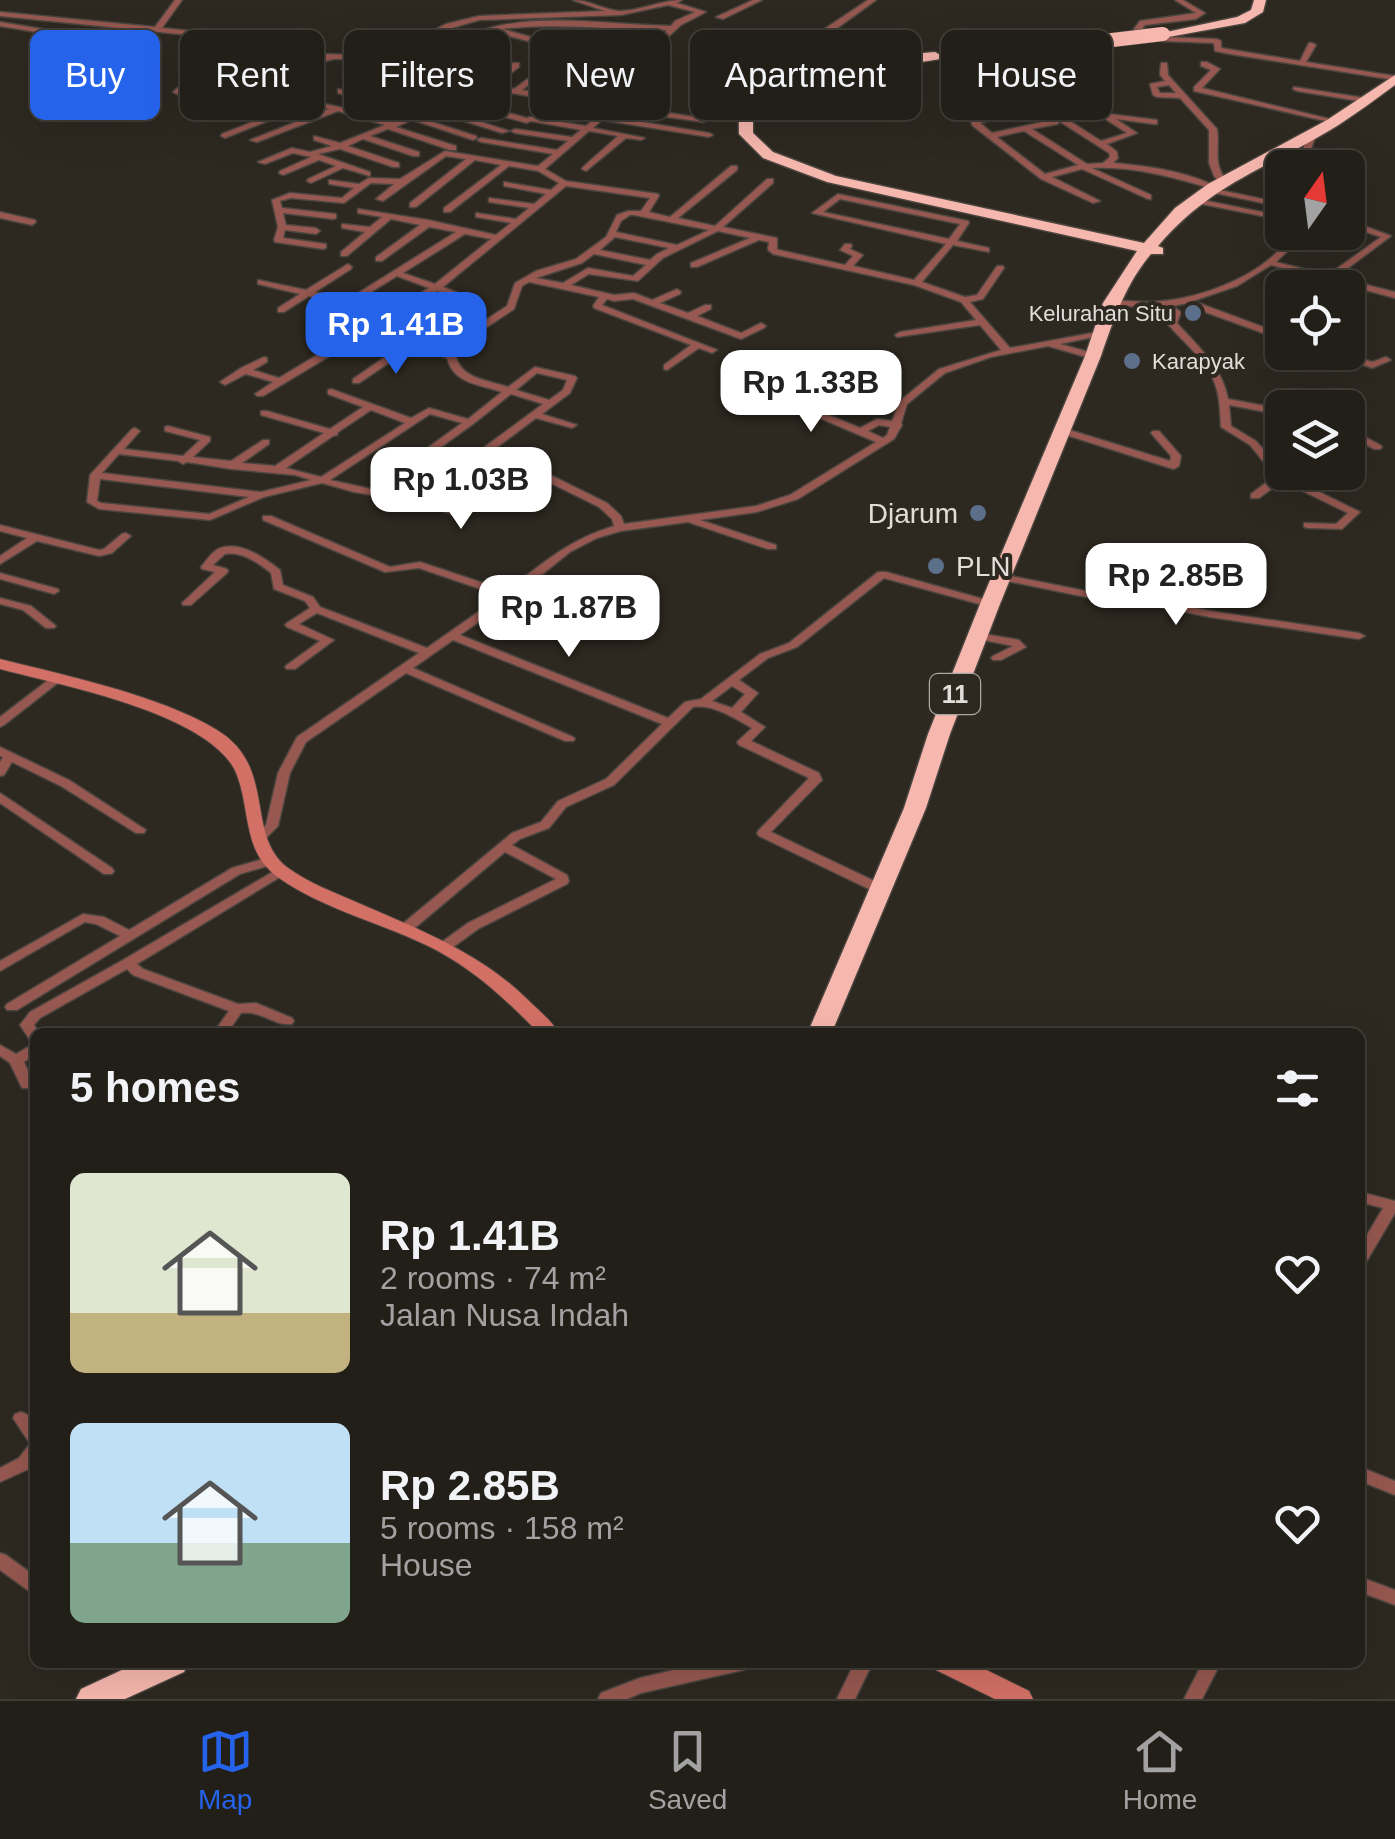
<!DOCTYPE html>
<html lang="en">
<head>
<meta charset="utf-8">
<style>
  body { margin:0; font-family:Arial,sans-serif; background:#2e2b25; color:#f1f3f6; height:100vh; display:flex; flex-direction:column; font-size:38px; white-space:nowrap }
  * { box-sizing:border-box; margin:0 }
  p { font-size:32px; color:#a2a2a2 }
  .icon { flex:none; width:55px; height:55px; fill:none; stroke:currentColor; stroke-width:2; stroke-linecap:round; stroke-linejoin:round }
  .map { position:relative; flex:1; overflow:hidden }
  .sheet { position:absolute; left:30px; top:1028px; width:1335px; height:640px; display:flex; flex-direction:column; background:#221e18; border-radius:15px; box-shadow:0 10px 40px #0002,0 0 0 2px #3f3c37 }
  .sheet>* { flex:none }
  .hud { position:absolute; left:30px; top:30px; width:1335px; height:90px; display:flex; gap:20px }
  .needle { width:65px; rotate:14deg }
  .controls { position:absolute; left:1265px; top:150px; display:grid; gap:20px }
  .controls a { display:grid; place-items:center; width:100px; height:100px; border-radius:15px; background:#221e18; box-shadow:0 10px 40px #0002,0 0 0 2px #3f3c37; font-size:50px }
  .price { position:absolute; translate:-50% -85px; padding:0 22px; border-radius:20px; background:#fff; color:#222; font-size:32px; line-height:65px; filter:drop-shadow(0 2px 5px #0008) }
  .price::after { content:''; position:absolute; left:50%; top:60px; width:30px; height:22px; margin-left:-15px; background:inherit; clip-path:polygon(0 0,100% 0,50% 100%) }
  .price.current { background:#2563eb; color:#fff }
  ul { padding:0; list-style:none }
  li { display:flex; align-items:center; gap:30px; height:250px; padding:0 40px }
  li span { display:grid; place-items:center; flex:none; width:280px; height:200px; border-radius:15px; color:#555 }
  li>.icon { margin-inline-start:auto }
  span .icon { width:120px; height:120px; fill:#fffc; stroke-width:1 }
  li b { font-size:42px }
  h2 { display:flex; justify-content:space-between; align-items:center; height:120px; padding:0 40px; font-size:42px }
  .chip { padding:0 35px; border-radius:15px; background:#221e18; box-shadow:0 10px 40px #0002,0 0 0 2px #3f3c37; font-size:35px; line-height:90px }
  .chip.current { background:#2563eb; color:#fff }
  .tabs { display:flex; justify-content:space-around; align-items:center; height:140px; border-top:2px solid #3f3c37; background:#221e18; font-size:28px; color:#a2a2a2 }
  .tabs a { display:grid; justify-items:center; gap:5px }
  .tabs .current { color:#2563eb }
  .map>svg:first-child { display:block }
</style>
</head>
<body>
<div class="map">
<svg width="1395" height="1699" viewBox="0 0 1395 1699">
  <rect width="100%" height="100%" fill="#2d2820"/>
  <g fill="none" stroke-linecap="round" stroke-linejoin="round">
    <path stroke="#48433c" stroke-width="14" stroke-dasharray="14 8" stroke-linecap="butt" d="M942,62L955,60"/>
    <g stroke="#4a453e" stroke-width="3">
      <path id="street" d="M175,0H182L162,28L289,41L323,54L355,55L409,43L446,24L479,16L605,11L573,0C589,0 604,10 619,11C637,12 661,0 682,0L677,3L706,12L681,25L651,53H648V49L667,30C612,30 557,22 502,29L571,48L593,38L636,45V49H633L594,42L580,49L649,60L653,62L652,64L573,52L565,59L618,68L614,70L560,62L551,69L625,81L629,83L628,85L546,72L538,79L607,90L611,92L610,94L532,82L522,90L701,118H704V122L608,109L605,116L709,133L713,135L709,137L602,120L593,128L645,138L641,140L626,138L586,171L582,169L583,167L618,136L589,131L545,169L566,181L658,194L659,196L649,212L670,217L731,166H737V170L678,218L715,226L767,179H773V183L723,227L777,238V249L779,250L845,265L853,256L840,250L845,244H851L852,246L850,249L863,255L853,266L914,280L946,244L812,213L838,194L968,221L969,223L957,241L989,248V252L953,245L922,282L965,297L977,295L997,266H1003L1004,268L983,299L970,302L1010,348L1103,331V335L1060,344L1096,354V358L1093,359L1048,346L991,357L945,373L907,404L901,423L902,425L894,439L798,499L757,512L700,520L776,545V549H768L688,522L621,531L597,538L570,552L514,597L460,635L668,718L685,702L701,699L760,654L789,643L878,572H886L994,602L995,604L994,606L990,607L884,578L797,647L768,658L739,680L758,693L741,712L765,727L751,741L819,773L822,780L771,832L885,886L886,889L885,892H875L759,836L757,833L759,830L809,778L739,745L737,742L752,728C734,718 713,704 693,707L614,785L566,807L549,828L520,839L512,845L567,875L569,881L567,884L478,929L449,950H439L437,947L439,944L468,923L556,879L505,852L410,932H400L398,929L400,926L512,833L541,822L558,801L606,779L662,724L453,640L413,668L573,737L575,739L573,741H565L406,673L306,742L290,773L278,826L265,839H257L255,836L266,825L278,773L297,737L419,653L317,613L299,624L334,640L295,669H287L285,667L287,665L320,641L287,627L285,625L287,623L310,608L305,601L274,589L271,573C258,563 242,551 225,554L213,565L227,569L228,571L227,573L191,605H183L182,603L215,572L202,569L201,567C206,561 211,553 218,549C238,539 265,558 280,570L283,585L313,597L320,607L427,648L501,596L419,568L385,572L263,520V516H271L390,567L420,562L507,591C544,562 569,540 614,526L612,519L599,507L490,453L427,499L456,509L488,487H496V491L457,516L416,502L354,492L322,483L264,497L210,520L99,509L87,502L90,475L132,429L135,428L140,431L124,449L183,456L200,440L165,431V427L168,426L210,437V441L193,457L231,461L263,440H269V444L242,463L275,466L324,433L261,415V411H267L330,429L363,407L328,394V390L331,389L411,418L429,408L468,419L502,392C478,384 454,384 447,358L415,345L359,383H353V379L407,342L368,333L263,396H257L255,394L273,382L246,374L225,385L220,382L241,368L264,357L267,358V362L253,370L279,378L382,316L309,296L284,312H278V308L300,294L258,284V280L306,290L348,264L352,267L351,269L315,292L347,300L456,232L429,227L382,261H376V257L420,225L391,219L347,256H341V252L365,232L342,228V224L370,227L382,217L358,213V209L428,220L496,235L511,223L476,217V213L516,219L529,208L489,202V198L534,204L546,194L504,186V182L551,190L559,183L538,171L509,166L450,212H444V208L501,165L475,160L416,207H410V203L466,159L446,156L383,201L376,199L394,184L371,183L344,203L291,198L280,201L282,208L336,214V218L333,219L283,213L286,225L316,228L320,231L316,234L285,230L283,238L326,244V248L323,249L275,242L274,240L278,227L272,200L290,193L342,198L354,188L329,184V180L359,184L369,178L400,179L445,151L538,166L553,154L481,142L477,140L481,138L557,150L568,141L515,133L511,131L515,129L572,137L581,130L531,121L527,123L465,106L450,112L509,131L502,133L442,114L426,120L476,136L477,138L473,140L416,121L420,117L465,101L527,118L530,117L586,126L594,119L535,110V106L546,99L457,84V80L477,65L433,57L437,55L481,62L485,58H491V62L466,81L487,84L513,63H519V67L495,85L514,89L566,51L497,33V30L416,60L381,64C394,69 394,82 396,95L398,96L439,77H445V81L406,98L434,106V110L396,127L456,146V150H450L388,129L370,136L419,152V156H413L363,139L348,146L399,163V167H393L340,149L318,154L370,172V176L343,168L311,183L307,181L308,179L336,166L319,160L283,175L279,173L280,171L311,157L293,153L265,164L258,162L292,148L310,152L332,146L314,140V136L340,143L385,125L338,111L257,142L250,140L329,109L310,104L225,138L221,136L222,134L275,113L247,105L213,119H210V115L237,103L177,94L173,92L186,81L185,74C211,63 238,44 268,49C286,51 302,61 322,58L288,45L0,16V12L155,27ZM668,5L695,12L675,21L671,26C615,25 558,15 502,25C460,33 406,73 363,57L414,47L452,28L479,20L621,15ZM253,52L271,53L314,64L334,59H355L382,69L386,77L388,95L377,100L338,89V93L370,102L353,110L241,86L258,78L302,88L306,86L305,84L290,81L301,75L317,77L321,75L300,71L282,79L264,75L277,69V65H274L232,85L192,79V77L236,57ZM193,83L266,94L301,102L282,110L246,100L183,91ZM392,99L424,108L392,122L361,112ZM554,100L601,108L597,115L545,107ZM566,186L650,198L641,211H628L617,215L606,237L576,259L536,271L515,283L507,306L478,325L450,352L421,341L478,301L443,287ZM840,199L960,224L949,239L823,212ZM630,215H634L709,230L677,245L616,232L621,221ZM718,231L750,238L691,263V267H697L759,240L769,242L768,250L773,254L914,285L961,302L976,320L900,332L895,335L897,337L980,325L1001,350L939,369L900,401L892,421L877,419L860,428L821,412L781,402L759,390H753V394L775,406L815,416L876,442L790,495L756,506L624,524L621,516L607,503L496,448L536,418L572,428L577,425L542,414L570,393L577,378L575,376L535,367L508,387C487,380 462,379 456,357L484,329L514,309L522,286L529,282L599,297L593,306L594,308L691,345L664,365V369L667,370L699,348L712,353L717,350L602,305L607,299L614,301L633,299L741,339L764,328L766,326L761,323L741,333L697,316L711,309V305H705L688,313L660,303L680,294L681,292L677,289L652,300L634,293L614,295L571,285L589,274L638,281L663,258ZM465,234L491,239L435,284L403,273ZM615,237L669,248L657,254L650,260L600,250ZM594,254L646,265L633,276L588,268L563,283L536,278L582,263ZM397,276L429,288L389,312L355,302ZM437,291L467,302L413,338L374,329ZM537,373L567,380L563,390L549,400L516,390ZM511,394L543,404L417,497L381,490L473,424ZM371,410L405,423L321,477L286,468L333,436L337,435L338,432ZM430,414L462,423L371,489L330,480ZM879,425L890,427L887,435L883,438L868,431ZM119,454L178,461L183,464L187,462L231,469L295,475L311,480L261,492L102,473ZM100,479L249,497L209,514L101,503L97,501ZM732,686L745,694L732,708L712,701Z
        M753,0H762L723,19L716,17Z
        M868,0H876L829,34L805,68L783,71L734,95L727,93L778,67L800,64L823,30Z
        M1175,0H1183L1205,13L1196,19L1145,25L1142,28L1163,37L1217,39L1221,41V48L1300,61L1309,43H1312L1316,45L1306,62L1395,76V80L1230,54L1215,51L1214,43L1162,41L1135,31L1134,29L1140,21L1196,13Z
        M0,22L78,35L133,31L137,33L133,35L78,39L0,26Z
        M151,34L158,36L131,51L139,56C128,65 116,66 103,60C111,55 121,61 130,56L122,53V49Z
        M1201,62H1207L1220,69L1202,88L1338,121L1334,123L1194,91V87L1211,70L1201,66Z
        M1161,63H1167L1168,75L1217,129C1220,151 1212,164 1228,182L1227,184H1221L1214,176L1209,163V130L1180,98L1157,97L1153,95L1150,84L1165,81L1160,75ZM1169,85L1176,93H1160L1157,87Z
        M399,64L437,71L441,73L437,75L402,68L398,66Z
        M1294,87L1365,98L1369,100L1365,102L1297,91L1293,89Z
        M986,92L993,94L983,117L1011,110L1016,94L1023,96L1017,113L980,123L992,133L1052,120L1059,108H1062L1157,120V124H1154L1116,119L1137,133L1107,144L1117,152L1118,158L1113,163C1147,166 1187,171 1217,187L1213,189C1173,177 1133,166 1092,168L1151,195V199H1148L1082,169L1052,177L1100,201L1093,203L1041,179L973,126L971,122ZM1064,113L1104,118L1127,133L1101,141L1062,116ZM1059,121L1109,153L1110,157L1103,163L1087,164L1032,129L1058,124ZM1024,131L1078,165L1045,174L997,137Z
        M1309,132L1316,134L1305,168H1297Z
        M1215,189L1282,203V207L1215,193Z
        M1202,200L1282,216V220L1202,204Z
        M0,212L35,220L36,222L32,225L0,218Z
        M1348,220L1391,236L1336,277L1395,292V298L1271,265L1237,286L1193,301L1282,334V340L1183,304L1172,306L1181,312L1177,323C1198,347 1222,366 1228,399L1282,409V415L1229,405L1231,426L1256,441L1285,475L1360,512L1342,529L1308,528L1304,527V523L1336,524L1348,513L1282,481L1259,498H1251V494L1275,476L1250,445L1221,427C1220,411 1220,394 1213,379C1204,358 1182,341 1167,323L1171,313C1152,302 1127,310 1107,303C1120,298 1139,303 1154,302C1201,299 1268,275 1293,232H1302L1294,245L1276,262L1328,275L1381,237L1348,226Z
        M1327,352H1342L1372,362L1386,357L1391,360L1372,368Z
        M1321,397L1326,400L1322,408H1312L1318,398Z
        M1063,428L1170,461L1171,456L1151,433L1153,431H1159L1181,456L1179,466L1174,469L1170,468L1060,433V429Z
        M1348,428L1380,445L1382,447L1380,449H1374L1348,435Z
        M0,525L99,550L104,549L122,534L126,533L131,536L112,553L99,556L37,541L0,564V556L27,538L0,531Z
        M0,573L58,589L59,591L54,594L0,579Z
        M1001,574L1091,592L1121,593L1210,611L1359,633L1365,636L1359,639L1210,617L1121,599L1091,598L997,579L996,577L997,575Z
        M0,598L31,606L56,626L54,628H46L23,610L0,604Z
        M978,633L1019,640L1026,647L1001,660H993L991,658L993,656L1013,646L974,638L972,636L974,634Z
        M55,677L61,680L59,682L4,725L0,727V717L51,678Z
        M0,747L69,780L146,830L144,833H136L61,786L12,762L4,775L0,776V762L3,757L0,756Z
        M0,793L112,868L114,871L112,874H104L0,803Z
        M270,857L274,858L276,861L274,864L240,874L17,1010H7L5,1007L7,1004L120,936L96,924L85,922L0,971V961L83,914L104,917L129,930L232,868Z
        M281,867L285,868L287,871L285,874L137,964L143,969L238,1004L256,1003L292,1018L294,1021L292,1024C272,1026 265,1011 241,1013L228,1032H214L229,1011L133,975L127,969L40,1018L34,1025L39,1032H35V1042L30,1040L20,1025L30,1012L123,960Z
        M35,1043V1054L24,1062L34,1085L32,1088H22L10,1063L0,1056V1045L16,1054Z
        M1360,1192L1395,1201V1213L1365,1264L1360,1266V1247L1383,1208L1360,1202Z
        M21,1412C36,1416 35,1430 35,1443L29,1442L13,1418L15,1414Z
        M35,1444V1462L31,1468L0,1482V1468L19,1458L29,1445Z
        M1360,1467L1395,1481V1495L1360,1481Z
        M0,1553L6,1555L35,1576V1593L29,1591L0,1570Z
        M1360,1577L1395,1590V1605L1360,1592Z
        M708,1662H752L749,1667L743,1670L641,1693L627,1699H598L601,1693L640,1678Z
        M855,1662H873L855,1699H837Z
        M1203,1662H1221L1202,1699H1184Z"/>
    </g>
    <g stroke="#4a453e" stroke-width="2">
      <path id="secondary" d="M0,659C67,676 159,695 217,730C278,767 244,835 288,868C309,883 333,892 356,902C418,929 479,952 527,999C538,1010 551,1020 558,1032H538C506,1000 478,973 438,951C387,924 326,911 279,878C242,852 251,812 237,775C214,714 60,685 0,669Z
        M933,1662H970L1029,1691L1033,1699H995L936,1670Z"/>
    </g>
    <g stroke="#4a453e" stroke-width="3">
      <path id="highway" d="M1254,0H1266L1263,12L1245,23L1163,38L1157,34L1237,17L1251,10Z
        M1063,36L1070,40L1068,43L947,58L940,54L947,50Z
        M935,52L942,56L940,59C874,71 804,62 753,115V133L773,152L836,176L1144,243L1175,208L1208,184L1327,120L1395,75V85C1376,99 1357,113 1337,126C1269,168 1213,182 1158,246L1163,248V254H1151C1125,285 1114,319 1101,356L1000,604L950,734L926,808L832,1032H808L904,808L928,734L980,604L1085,356L1103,303L1137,251L827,182L763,158L739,134C739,127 738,117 741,111C773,59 882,57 935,52Z
        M139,1662H189L184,1672L125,1699H76L81,1689Z"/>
    </g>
    <use href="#street" fill="#965850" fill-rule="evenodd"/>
    <use href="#secondary" fill="#d37065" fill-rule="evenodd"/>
    <use href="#highway" fill="#f6b7ae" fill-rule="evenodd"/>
    <g stroke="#4a453e" stroke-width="15" stroke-linecap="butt">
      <path id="highway-bridge" d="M1070,45L1163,34"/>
    </g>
    <use href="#highway-bridge" stroke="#f6b7ae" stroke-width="14"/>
  </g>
  <g fill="#5c6f8a" stroke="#2d2820" stroke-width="4">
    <circle cx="1193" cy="313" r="10"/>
    <circle cx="1132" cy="361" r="10"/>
    <circle cx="978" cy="513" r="10"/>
    <circle cx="936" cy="566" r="10"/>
  </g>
  <g text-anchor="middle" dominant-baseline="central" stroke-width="8" stroke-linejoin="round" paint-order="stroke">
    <g font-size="22" fill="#e1ded9" stroke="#2d2820" text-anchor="end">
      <text x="1173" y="313">Kelurahan Situ</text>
      <text x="1152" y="361" text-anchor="start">Karapyak</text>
    </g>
    <rect fill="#2d2820" stroke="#aba7a2" stroke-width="2.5" x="930" y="674" width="50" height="40" rx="8"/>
    <g font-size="25" font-weight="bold" fill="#e1ded9">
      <text x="955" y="694">11</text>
    </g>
    <g font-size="28" fill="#e1ded9" stroke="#2d2820" text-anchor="end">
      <text x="958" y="513">Djarum</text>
      <text x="956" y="566" text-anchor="start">PLN</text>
    </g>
  </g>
</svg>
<div class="controls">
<a><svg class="needle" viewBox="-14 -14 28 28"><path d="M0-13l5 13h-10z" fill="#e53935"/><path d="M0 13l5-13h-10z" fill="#a2a2a2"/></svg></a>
<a><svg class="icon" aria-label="locate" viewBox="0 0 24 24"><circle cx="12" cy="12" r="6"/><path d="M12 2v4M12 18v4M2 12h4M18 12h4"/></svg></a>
<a><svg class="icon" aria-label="layers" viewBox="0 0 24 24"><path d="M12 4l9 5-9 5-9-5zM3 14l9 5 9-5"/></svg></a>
</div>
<b class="price current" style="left:396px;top:377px">Rp 1.41B</b>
<b class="price" style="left:811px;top:435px">Rp 1.33B</b>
<b class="price" style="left:461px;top:532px">Rp 1.03B</b>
<b class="price" style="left:1176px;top:628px">Rp 2.85B</b>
<b class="price" style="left:569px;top:660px">Rp 1.87B</b>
<div class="hud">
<a class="chip current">Buy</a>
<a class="chip">Rent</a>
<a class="chip">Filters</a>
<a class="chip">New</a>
<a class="chip">Apartment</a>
<a class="chip">House</a>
</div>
<section class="sheet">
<h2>5 homes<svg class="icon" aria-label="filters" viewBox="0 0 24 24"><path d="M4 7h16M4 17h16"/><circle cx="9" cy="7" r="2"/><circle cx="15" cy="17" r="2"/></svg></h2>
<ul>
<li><span style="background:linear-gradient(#dfe7d0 70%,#c2b280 0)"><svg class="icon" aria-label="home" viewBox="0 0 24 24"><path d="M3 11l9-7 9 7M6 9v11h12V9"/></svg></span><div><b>Rp 1.41B</b><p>2 rooms · 74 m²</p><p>Jalan Nusa Indah</p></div><svg class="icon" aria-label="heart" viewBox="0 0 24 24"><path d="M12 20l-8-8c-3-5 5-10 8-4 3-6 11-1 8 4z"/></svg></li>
<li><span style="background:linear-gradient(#bfe0f5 60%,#7fa58c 0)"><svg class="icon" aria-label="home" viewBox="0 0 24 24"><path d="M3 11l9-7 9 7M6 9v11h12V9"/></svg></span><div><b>Rp 2.85B</b><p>5 rooms · 158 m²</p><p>House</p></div><svg class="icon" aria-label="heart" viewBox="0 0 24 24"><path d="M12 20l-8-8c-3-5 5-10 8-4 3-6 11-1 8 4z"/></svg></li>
</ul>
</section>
</div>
<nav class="tabs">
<a class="current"><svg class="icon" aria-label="map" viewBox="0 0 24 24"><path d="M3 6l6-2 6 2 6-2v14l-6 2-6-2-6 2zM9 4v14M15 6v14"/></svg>Map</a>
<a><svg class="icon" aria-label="saved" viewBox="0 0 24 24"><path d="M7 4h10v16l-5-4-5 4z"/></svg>Saved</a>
<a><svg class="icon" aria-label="home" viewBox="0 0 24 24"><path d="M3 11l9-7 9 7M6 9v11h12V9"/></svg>Home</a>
</nav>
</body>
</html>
